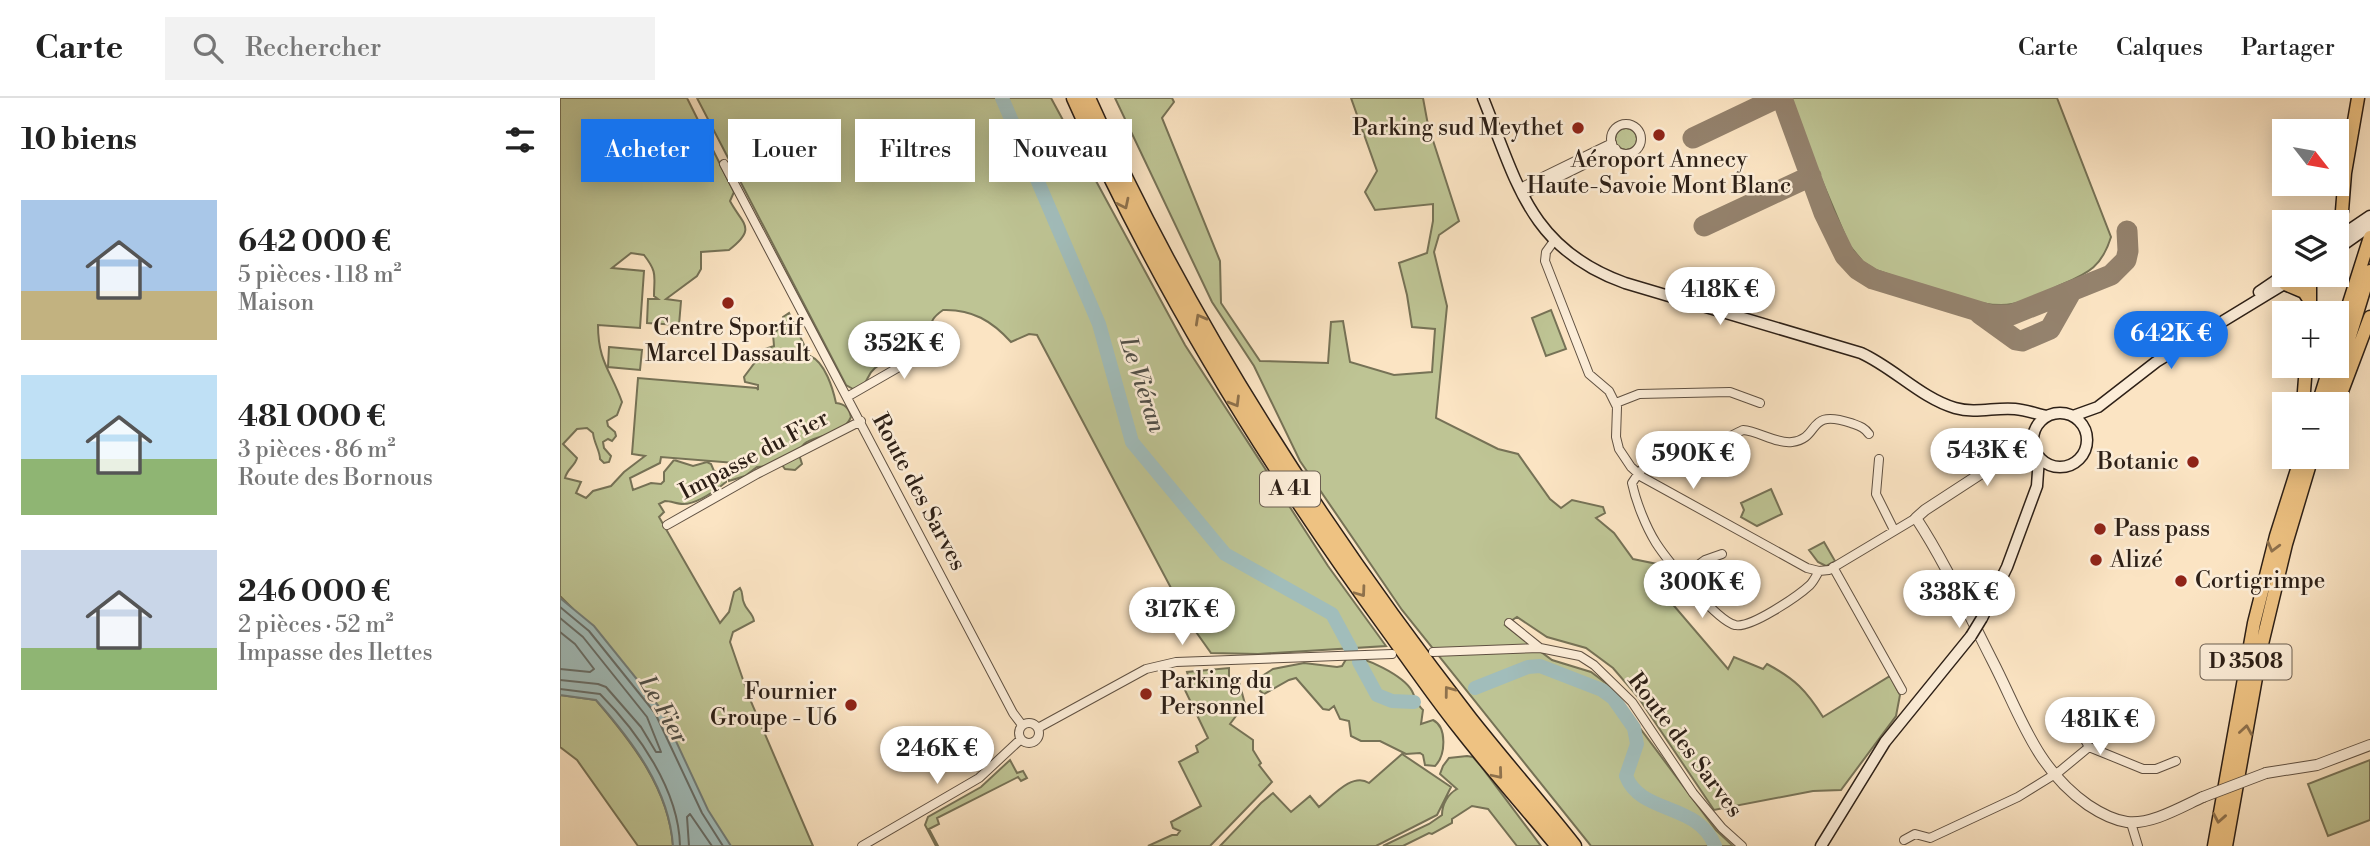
<!DOCTYPE html>
<html lang="fr">
<head>
<meta charset="utf-8">
<style>
  body { margin:0; font-family:"Libre Bodoni",serif; background:#f2f2f2; color:#222; height:100vh; display:flex; flex-direction:column; font-size:26px; white-space:nowrap }
  * { box-sizing:border-box; margin:0 }
  p { font-size:23px; color:#767676 }
  .icon { flex:none; width:38px; height:38px; fill:none; stroke:currentColor; stroke-width:2; stroke-linecap:round; stroke-linejoin:round }
  .map { position:relative; flex:1; overflow:hidden }
  .drawer { display:flex; flex-direction:column; background:#fff; width:560px }
  .drawer>* { flex:none }
  .guide { position:absolute; left:21px; top:21px; width:665px; height:63px; display:flex; gap:14px }
  .needle { width:46px; rotate:121deg }
  .fabs { position:absolute; left:1712px; top:21px; display:grid; gap:14px }
  .fabs a { display:grid; place-items:center; width:77px; height:77px; border-radius:0px; background:#fff; box-shadow:0 4px 18px #0003; font-size:35px }
  .price { position:absolute; translate:-50% -60px; padding:0 16px; border-radius:24px; background:#fff; color:#222; font-size:23px; line-height:46px; filter:drop-shadow(0 2px 4px #0008) }
  .price::after { content:''; position:absolute; left:50%; top:42px; width:21px; height:16px; margin-left:-10px; background:inherit; clip-path:polygon(0 0,100% 0,50% 100%) }
  .price.current { background:#1a73e8; color:#fff }
  ul { padding:0; list-style:none }
  li { display:flex; align-items:center; gap:21px; height:175px; padding:0 21px }
  li span { display:grid; place-items:center; flex:none; width:196px; height:140px; border-radius:0px; color:#555 }
  li>.icon { margin-inline-start:auto }
  span .icon { width:84px; height:84px; fill:#fffc; stroke-width:1 }
  li b { font-size:30px }
  h2 { display:flex; justify-content:space-between; align-items:center; height:84px; padding:0 21px; font-size:30px }
  .pill { padding:0 24px; border-radius:0px; background:#fff; box-shadow:0 4px 18px #0003; font-size:24px; line-height:63px }
  .pill.current { background:#1a73e8; color:#fff }
  header { display:flex; align-items:center; gap:42px; box-sizing:border-box; height:98px; padding:0 35px; background:#fff; border-bottom:2px solid #e0e0e0 }
  header strong { font-size:33px }
  nav { display:flex; gap:38px; margin-inline-start:auto; font-size:24px }
  .search { width:490px; height:63px; background:#f2f2f2; display:flex; align-items:center; gap:18px; box-sizing:border-box; padding:0 24px; border-radius:0px; color:#767676; font-size:26px }
  main { display:flex; flex:1; min-height:0 }
  .map>svg:first-child { display:block }
</style>
</head>
<body>
<header>
<strong>Carte</strong>
<div class="search"><svg class="icon" aria-label="search" viewBox="0 0 24 24"><circle cx="10" cy="10" r="6"/><path d="M15 15l6 6"/></svg>Rechercher</div>
<nav><a>Carte</a><a>Calques</a><a>Partager</a></nav>
</header>
<main>
<section class="drawer">
<h2>10 biens<svg class="icon" aria-label="filters" viewBox="0 0 24 24"><path d="M4 7h16M4 17h16"/><circle cx="9" cy="7" r="2"/><circle cx="15" cy="17" r="2"/></svg></h2>
<ul>
<li><span style="background:linear-gradient(#a9c7e8 65%,#c2b280 0)"><svg class="icon" aria-label="home" viewBox="0 0 24 24"><path d="M3 11l9-7 9 7M6 9v11h12V9"/></svg></span><div><b>642 000 €</b><p>5 pièces · 118 m²</p><p>Maison</p></div></li>
<li><span style="background:linear-gradient(#bfe0f5 60%,#8fb573 0)"><svg class="icon" aria-label="home" viewBox="0 0 24 24"><path d="M3 11l9-7 9 7M6 9v11h12V9"/></svg></span><div><b>481 000 €</b><p>3 pièces · 86 m²</p><p>Route des Bornous</p></div></li>
<li><span style="background:linear-gradient(#c9d6e8 70%,#8fb573 0)"><svg class="icon" aria-label="home" viewBox="0 0 24 24"><path d="M3 11l9-7 9 7M6 9v11h12V9"/></svg></span><div><b>246 000 €</b><p>2 pièces · 52 m²</p><p>Impasse des Ilettes</p></div></li>
</ul>
</section>
<div class="map">
<svg width="1810" height="748" viewBox="0 0 1810 748">
  <rect width="100%" height="100%" fill="#fbe4c3"/>
  <filter id="stains"><feTurbulence type="fractalNoise" baseFrequency=".00286" numOctaves="4"/><feColorMatrix values="0 0 0 0 .2 0 0 0 0 .09 0 0 0 0 .02 0 0 0 .5 -.17"/></filter>
  <radialGradient id="worn" r=".72"><stop offset=".6" stop-color="#630" stop-opacity="0"/><stop offset="1" stop-color="#630" stop-opacity=".3"/></radialGradient>
  <path fill="#bec494" stroke="#767256" stroke-width="2" d="M0,0H127L174,94L170,103C182,126 198,130 169,152L141,154V171L137,178L106,201L121,203L119,227L87,225L88,201H98L94,198C94,178 98,175 84,157L71,155L52,170L84,173L80,230L38,227C38,264 51,273 62,304L57,317L47,323L48,328L55,334L56,338L52,343L48,341L43,344L44,350L51,358L49,364L44,365L40,361C40,353 34,345 33,335L27,330L17,331L3,346L17,360C15,368 7,371 5,380L21,384L16,395L26,400L33,393L51,388L64,374L85,358L72,356L78,280L197,290L198,292V287L185,284L184,279L196,263L205,262V251L214,248L213,236L223,227V219L229,215L246,251L233,257L232,261L236,263L250,258C265,264 273,291 276,305C285,306 289,310 291,319C283,338 261,336 247,344C243,346 241,350 238,353L242,366L235,372L225,371L222,367L197,369L185,378L169,383L167,377L173,376L179,367L188,366L101,359L100,365L70,380L73,392L91,385L101,386L104,383V374L114,362L133,368L147,364L151,366L154,373L166,378V384C155,393 137,406 123,406C117,406 111,403 105,403L99,406L104,414L99,419L160,525L169,514L174,494L180,490C184,496 181,499 184,505C186,512 193,515 194,523L173,534L170,544L189,599L253,748H167L13,511L0,498Z
    M137,0H491L625,247L768,468L826,548L698,556L651,555L629,524L477,237L469,236L451,244C432,223 412,211 383,212C366,224 374,227 366,242C359,255 345,260 333,267L326,264C323,266 318,267 315,270C304,279 311,287 293,291L286,287Z
    M555,0H612L614,4L602,20L660,163L661,205L700,263L768,265L771,224L783,223L790,264L834,277L872,274L875,231L852,229L847,197L839,165L867,155L873,123V106L815,112L805,94L817,73L791,0H863L868,27L899,123L879,137L874,154L887,208L876,320L938,351L958,356L990,401L1001,410L1012,402L1043,409L1045,415L1036,420L1054,435L1073,461L1102,467L1091,481L1168,571L1174,559L1203,571L1207,566C1235,581 1246,592 1263,619L1330,578L1340,597L1336,618L1281,692L1253,693L1154,712L1078,599L1053,570L1026,550L987,539L957,519L945,527L992,562L1031,574L1047,586L1156,732L1173,748H1031L842,512L740,363L694,268L652,204Z
    M1227,0H1497L1551,139C1542,168 1529,175 1503,186C1487,193 1470,203 1452,206C1420,213 1349,183 1316,172L1303,164L1289,147Z
    M1055 41a11 11 0 1 1 22 0a11 11 0 1 1-22 0Z
    M991,212L1006,251L986,258L972,220Z
    M49,249L82,252L80,272L48,269Z
    M1211,391L1222,416L1197,428L1181,419L1184,412L1181,405Z
    M1264,444L1275,463L1266,468L1258,464L1249,452Z
    M788,558C805,559 843,577 852,593C856,601 856,606 863,612L861,626L873,622C887,629 886,657 875,668L865,667L863,657L860,655L846,656L820,643H801L791,638L789,623L780,621L774,608L769,612L763,611L736,580L729,582L704,596L700,593L699,580L713,571L744,565L777,569L782,568Z
    M669,570V580H678L685,606L670,626L693,642V652L701,665L699,667L712,684L650,748H588L612,737H617L620,733L613,730L611,724L641,708L619,664L638,654L636,648L648,640L624,590L630,585L627,574Z
    M0,597L36,602C72,644 109,691 113,748H78L17,662L0,649Z
    M842,656L891,689L877,717L816,748H660L701,705L713,695L731,714L750,698L759,709C772,699 792,674 809,685Z
    M907,658L913,659L920,667L981,748H957L928,711L912,708L892,721V725L872,736L869,735L843,748H823L869,726L882,717C882,706 888,696 897,691L880,676L883,668L889,660Z
    M450,662L457,675L463,673L467,680L461,683L458,679L377,720L379,726L369,731L378,748H376L365,727L368,719L421,689Z
    M1810,662V722L1768,738L1748,686Z"/>
  <path fill="#a1bdbb" stroke="#737e79" stroke-width="2" d="M0,500L34,528L101,611L148,712L171,748H113C109,691 73,644 36,602L0,597Z"/>
  <g fill="none" stroke-linecap="round" stroke-linejoin="round">
    <path stroke="#676e69" stroke-width="2" d="M0,509L29,533L95,615L142,715L163,748
      M0,520L23,539L87,619L101,654H96L81,629L46,589L38,586L0,582
      M0,534L15,546L34,571L30,574L0,571
      M0,591L40,596C78,634 119,692 120,748
      M129,748L127,719L130,716L152,748"/>
    <path stroke="#a1bdbb" stroke-width="14" d="M442,0L539,226L572,344L665,456L772,516L791,551
      M799,564L817,597L832,603L854,604
      M915,590L968,569L980,568L1042,592L1053,600L1074,630L1077,646L1066,678C1081,717 1138,704 1155,748"/>
    <path stroke="#94826d" stroke-width="21" d="M1222,0L1264,115L1285,158L1297,171L1313,181L1431,217H1451L1551,177L1566,162L1568,153L1567,133
      M1133,40L1217,0
      M1144,128L1251,78
      M1420,216L1456,242L1462,243L1490,231L1511,194"/>
    <g stroke="#605142" stroke-width="10">
      <path id="minor" d="M1051 41a15 15 0 1 1 30 0a15 15 0 1 1-30 0Z
        M164,66L453,615L462,627
        M960,90L1052,45
        M963,97L1056,51
        M994,143L986,154L985,163L1029,276L1049,293L1057,309L1056,339L1059,351L1071,369L1082,379L1247,470L1259,473L1269,472L1356,420
        M287,299L386,242
        M1056,305L1079,296L1170,294L1200,305
        M1319,361L1316,396L1334,432
        M107,427L197,376L301,323
        M1273,469L1342,592
        M1259,473C1256,478 1254,483 1250,487C1238,498 1190,531 1175,527C1157,523 1107,462 1096,445C1086,429 1076,404 1072,385C1098,343 1109,370 1139,356C1154,349 1167,339 1183,332C1198,333 1217,346 1232,344C1262,340 1245,310 1291,325C1299,328 1304,329 1309,336
        M1123,478L1145,462L1162,456
        M949,525L980,550
        M873,554L980,550L1020,558L1034,567L1072,604L1133,695L1162,730L1182,748
        M459 635a10 10 0 1 1 20 0a10 10 0 1 1-20 0Z
        M478,630L586,571L616,564L832,556
        M1529,649L1583,671H1596L1616,663
        M1571,725L1578,748
        M1344,742L1355,736L1370,740L1458,699L1500,673L1529,649C1518,631 1513,619 1535,607
        M302,748L419,680L461,641"/>
    </g>
    <g stroke="#605142" stroke-width="12">
      <path id="tertiary" d="M1473,346L1454,354L1365,412L1356,420C1385,464 1408,515 1432,562C1460,616 1475,670 1528,707C1540,715 1553,722 1567,724C1591,727 1621,709 1643,699
        M1706,675L1757,667L1810,647"/>
    </g>
    <g stroke="#2d2017" stroke-width="13">
      <path id="secondary" d="M923,0C957,85 970,151 1065,185L1301,255C1334,270 1361,300 1395,310C1416,316 1435,309 1455,311C1466,312 1477,316 1487,318
        M1776,141L1810,118
        M1776,152L1810,128
        M1699,194L1724,177
        M1473 342a27 27 0 1 1 54 0a27 27 0 1 1-54 0Z
        M1513,318L1538,309L1596,264L1739,177
        M1422,520L1447,469L1477,388L1479,359
        M1261,748L1325,644L1411,538"/>
    </g>
    <g stroke="#2d2017" stroke-width="15">
      <path id="trunk" d="M1776,137L1782,113L1785,75L1798,0
        M1750,177V215
        M1725,186L1744,194L1750,203
        M1776,246L1810,139
        M1743,306L1746,268
        M1758,306L1770,268
        M1769,306L1810,173
        M1776,309L1810,219
        M1654,748L1694,525L1716,438L1741,359
        M1666,748L1702,546L1726,446L1752,359"/>
    </g>
    <g stroke="#2d2017" stroke-width="17">
      <path id="motorway" d="M514,0C598,190 708,368 831,536C854,568 876,600 900,630C931,670 966,709 998,748
        M528,0C627,223 761,429 910,621C944,664 980,705 1014,748"/>
    </g>
    <use href="#minor" stroke="#fcedd8" stroke-width="8"/>
    <use href="#tertiary" stroke="#fcedd8" stroke-width="10"/>
    <use href="#secondary" stroke="#fcedd8" stroke-width="10"/>
    <use href="#trunk" stroke="#eec282" stroke-width="12"/>
    <use href="#motorway" stroke="#eec282" stroke-width="14"/>
    <g stroke="#605142" stroke-width="12" stroke-linecap="butt">
      <path id="tertiary-bridge" d="M1643,699L1706,675"/>
    </g>
    <g stroke="#2d2017" stroke-width="13" stroke-linecap="butt">
      <path id="secondary-bridge" d="M1411,538L1422,520"/>
    </g>
    <use href="#tertiary-bridge" stroke="#fcedd8" stroke-width="10"/>
    <use href="#secondary-bridge" stroke="#fcedd8" stroke-width="10"/>
  </g>
  <defs><path id="oneway-chevron" d="M-2-3.5L2.5 0L-2 3.5" fill="none" stroke-width="1.6" stroke-linecap="round" stroke-linejoin="round" transform="scale(1.75)"/></defs>
  <g stroke="#8e714c">
    <use href="#oneway-chevron" transform="translate(564 106) rotate(64)"/>
    <use href="#oneway-chevron" transform="translate(640 221) rotate(-119)"/>
    <use href="#oneway-chevron" transform="translate(675 304) rotate(59)"/>
    <use href="#oneway-chevron" transform="translate(1713 449) rotate(105)"/>
    <use href="#oneway-chevron" transform="translate(801 494) rotate(54)"/>
    <use href="#oneway-chevron" transform="translate(889 593) rotate(-127)"/>
    <use href="#oneway-chevron" transform="translate(1686 632) rotate(-81)"/>
    <use href="#oneway-chevron" transform="translate(938 676) rotate(50)"/>
    <use href="#oneway-chevron" transform="translate(1659 720) rotate(100)"/>
  </g>
  <g fill="#8f2418" stroke="#fcedd8" stroke-width="2.5">
    <circle cx="1018" cy="30" r="7"/>
    <circle cx="1099" cy="37" r="7"/>
    <circle cx="168" cy="205" r="7"/>
    <circle cx="1633" cy="364" r="7"/>
    <circle cx="1540" cy="431" r="7"/>
    <circle cx="1536" cy="462" r="7"/>
    <circle cx="1621" cy="483" r="7"/>
    <circle cx="586" cy="596" r="7"/>
    <circle cx="291" cy="607" r="7"/>
  </g>
  <g text-anchor="middle" dominant-baseline="central" stroke-width="5" stroke-linejoin="round" paint-order="stroke">
    <g fill="#fcedd8" stroke="#6b5e51" stroke-width="2">
      <rect x="700" y="373.5" width="60" height="35" rx="5"/>
      <rect x="1640.5" y="546.5" width="91" height="35" rx="5"/>
    </g>
    <g font-size="21" font-weight="bold" fill="#2d2017">
      <text x="730" y="391">A 41</text>
      <text x="1686" y="564">D 3508</text>
    </g>
    <g font-size="23" fill="#2d2017" stroke="#fcedd8" text-anchor="start">
      <text x="1004" y="30" text-anchor="end">Parking sud Meythet</text>
      <text x="1099" y="62" text-anchor="middle">Aéroport Annecy<tspan x="1099" dy="26">Haute-Savoie Mont Blanc</tspan></text>
      <text x="168" y="230" text-anchor="middle">Centre Sportif<tspan x="168" dy="26">Marcel Dassault</tspan></text>
      <text x="1619" y="364" text-anchor="end">Botanic</text>
      <text x="1554" y="431">Pass pass</text>
      <text x="1550" y="462">Alizé</text>
      <text x="1635" y="483">Cortigrimpe</text>
      <text x="600" y="583">Parking du<tspan x="600" dy="26">Personnel</tspan></text>
      <text x="277" y="594" text-anchor="end">Fournier<tspan x="277" dy="26">Groupe - U6</tspan></text>
    </g>
    <g font-size="23" fill="#2d2017" stroke="#fcedd8">
      <text transform="translate(194 357) rotate(-28)">Impasse du Fier</text>
      <text transform="translate(359 394) rotate(62)">Route des Sarves</text>
      <text transform="translate(1125 647) rotate(53)">Route des Sarves</text>
    </g>
    <g font-size="24" font-style="italic" fill="#504f48" stroke="#fcedd8">
      <text transform="translate(582 287) rotate(72)">Le Viéran</text>
      <text transform="translate(103 612) rotate(60)">Le Fier</text>
    </g>
  </g>
  <rect width="100%" height="100%" filter="url(#stains)"/>
  <rect width="100%" height="100%" fill="url(#worn)"/>
</svg>
<div class="fabs">
<a><svg class="needle" viewBox="-14 -14 28 28"><path d="M0-13l5 13h-10z" fill="#e53935"/><path d="M0 13l5-13h-10z" fill="#767676"/></svg></a>
<a><svg class="icon" aria-label="layers" viewBox="0 0 24 24"><path d="M12 4l9 5-9 5-9-5zM3 14l9 5 9-5"/></svg></a>
<a>+</a>
<a>−</a>
</div>
<b class="price" style="left:1160px;top:229px">418K €</b>
<b class="price current" style="left:1611px;top:273px">642K €</b>
<b class="price" style="left:344px;top:283px">352K €</b>
<b class="price" style="left:1427px;top:390px">543K €</b>
<b class="price" style="left:1133px;top:393px">590K €</b>
<b class="price" style="left:1142px;top:522px">300K €</b>
<b class="price" style="left:1399px;top:532px">338K €</b>
<b class="price" style="left:622px;top:549px">317K €</b>
<b class="price" style="left:1540px;top:659px">481K €</b>
<b class="price" style="left:377px;top:688px">246K €</b>
<div class="guide">
<a class="pill current">Acheter</a>
<a class="pill">Louer</a>
<a class="pill">Filtres</a>
<a class="pill">Nouveau</a>
</div>
</div>
</main>
</body>
</html>
